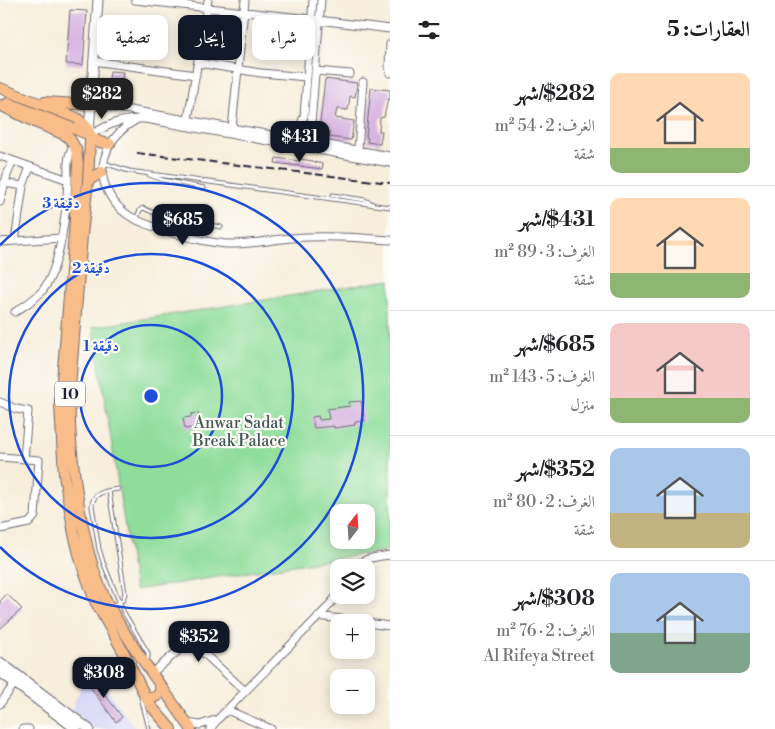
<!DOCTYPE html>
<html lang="ar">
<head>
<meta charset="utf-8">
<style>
  body { margin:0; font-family:"Libre Bodoni",Amiri,serif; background:#f2f2f2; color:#202124; direction:rtl; height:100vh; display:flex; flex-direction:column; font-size:19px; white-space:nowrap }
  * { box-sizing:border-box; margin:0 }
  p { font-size:16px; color:#757577 }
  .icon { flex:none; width:28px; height:28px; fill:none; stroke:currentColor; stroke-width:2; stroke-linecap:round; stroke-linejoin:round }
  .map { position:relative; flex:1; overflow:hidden; direction:ltr }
  .drawer { display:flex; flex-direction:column; background:#fff; width:385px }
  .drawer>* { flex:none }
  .top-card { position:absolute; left:15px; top:15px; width:300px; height:45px; direction:rtl; display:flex; gap:10px }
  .needle { width:32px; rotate:17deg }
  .fabs { position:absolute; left:330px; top:504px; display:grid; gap:10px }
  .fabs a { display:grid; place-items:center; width:45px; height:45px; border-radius:10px; background:#fff; box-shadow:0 2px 12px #0003; font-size:25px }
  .price { position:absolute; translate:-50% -42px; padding:0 11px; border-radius:10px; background:#111827; color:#fff; font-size:16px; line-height:32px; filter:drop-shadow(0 1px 2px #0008) }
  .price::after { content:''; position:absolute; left:50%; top:30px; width:15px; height:11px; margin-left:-8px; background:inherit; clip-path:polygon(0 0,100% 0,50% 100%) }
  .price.active { background:#222; color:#fff }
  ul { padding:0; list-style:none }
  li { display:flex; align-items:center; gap:15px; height:125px; padding:0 25px }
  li+li { border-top:1px solid #e0e0e0 }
  li span { display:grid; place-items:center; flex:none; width:140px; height:100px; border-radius:10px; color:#555 }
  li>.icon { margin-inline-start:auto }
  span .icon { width:60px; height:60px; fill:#fffc; stroke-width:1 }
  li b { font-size:21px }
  h2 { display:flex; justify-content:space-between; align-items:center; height:60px; padding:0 25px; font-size:21px }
  .chip { padding:0 18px; border-radius:10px; background:#fff; box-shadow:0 2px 12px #0003; font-size:18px; line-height:45px }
  .chip.active { background:#111827; color:#fff }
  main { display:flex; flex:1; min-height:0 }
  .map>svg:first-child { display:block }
</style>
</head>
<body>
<main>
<section class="drawer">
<h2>العقارات: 5<svg class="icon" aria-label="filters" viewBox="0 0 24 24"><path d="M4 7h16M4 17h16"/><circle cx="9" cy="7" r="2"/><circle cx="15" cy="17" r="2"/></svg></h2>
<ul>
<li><span style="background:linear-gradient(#ffd9b3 75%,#8fb573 0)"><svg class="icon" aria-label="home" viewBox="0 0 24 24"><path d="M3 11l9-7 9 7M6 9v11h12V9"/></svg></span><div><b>$282/شهر</b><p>الغرف: 2 · 54 m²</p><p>شقة</p></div></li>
<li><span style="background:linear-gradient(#ffd9b3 75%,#8fb573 0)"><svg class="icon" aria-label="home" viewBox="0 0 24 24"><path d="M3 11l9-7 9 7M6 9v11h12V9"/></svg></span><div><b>$431/شهر</b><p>الغرف: 3 · 89 m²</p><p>شقة</p></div></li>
<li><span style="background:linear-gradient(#f6c9c9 75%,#8fb573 0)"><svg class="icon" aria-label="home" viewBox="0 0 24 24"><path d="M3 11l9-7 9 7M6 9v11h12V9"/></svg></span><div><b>$685/شهر</b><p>الغرف: 5 · 143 m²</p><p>منزل</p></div></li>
<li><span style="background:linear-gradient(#a9c7e8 65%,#c2b280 0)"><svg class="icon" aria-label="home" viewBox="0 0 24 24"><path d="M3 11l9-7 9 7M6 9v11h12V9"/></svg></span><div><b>$352/شهر</b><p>الغرف: 2 · 80 m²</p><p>شقة</p></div></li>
<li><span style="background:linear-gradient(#a9c7e8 60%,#7fa58c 0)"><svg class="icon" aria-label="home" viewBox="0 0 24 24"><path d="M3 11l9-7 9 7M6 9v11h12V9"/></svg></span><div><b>$308/شهر</b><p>الغرف: 2 · 76 m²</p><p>Al Rifeya Street</p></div></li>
</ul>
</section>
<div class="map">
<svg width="390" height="729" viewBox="0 0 390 729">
  <rect width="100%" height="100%" fill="#fdfcf7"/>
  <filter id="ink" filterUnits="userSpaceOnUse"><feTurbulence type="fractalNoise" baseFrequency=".02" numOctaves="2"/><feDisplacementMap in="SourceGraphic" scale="10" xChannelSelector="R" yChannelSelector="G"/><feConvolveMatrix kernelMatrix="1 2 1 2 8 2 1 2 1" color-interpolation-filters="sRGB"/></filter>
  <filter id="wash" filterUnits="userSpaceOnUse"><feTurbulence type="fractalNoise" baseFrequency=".0096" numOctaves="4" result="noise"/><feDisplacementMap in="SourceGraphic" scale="20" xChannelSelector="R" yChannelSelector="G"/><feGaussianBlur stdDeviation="1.12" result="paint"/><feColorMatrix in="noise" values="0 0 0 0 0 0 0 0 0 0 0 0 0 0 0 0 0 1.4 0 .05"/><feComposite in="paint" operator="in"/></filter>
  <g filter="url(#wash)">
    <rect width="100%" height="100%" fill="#f7eedc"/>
    <path fill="#d7d7f8" d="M89,660L105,688L136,729H96L71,710L79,692L87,662Z"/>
    <path fill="#8fdd9b" stroke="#58806b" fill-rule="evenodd" d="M390,280V550L135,590L93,327ZM339,512H366V540H339Z"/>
    <g id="blocks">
      <path fill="#d7b5e1" d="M70,10L87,11L83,65L66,64Z
        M110,71L123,72L119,103L106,101Z
        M325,79L357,83L355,97L350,96L348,110L337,109L335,118L354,121L351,140L329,137L330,132L319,131Z
        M371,88L390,90V99H388L384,117L380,118L379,131H382L380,144L367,142L368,138L366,137Z
        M276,158L299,161L300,159L313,161V162L323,164L322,169L275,163Z
        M361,401L365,421L355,422V425L334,428V426L314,428L312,417L318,416L319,420L329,419L327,409L350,406L349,402Z
        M198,413L200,427L185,429L183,418L191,417V414Z
        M7,594L22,609L0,629V601Z
        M91,676L122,717L116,722L85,680Z"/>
    </g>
  </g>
  <g filter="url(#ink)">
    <use href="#blocks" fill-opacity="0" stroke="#6d6973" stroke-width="1"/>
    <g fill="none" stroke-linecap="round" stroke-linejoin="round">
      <g stroke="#6d6973" stroke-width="5">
        <path id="service" d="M104,163L129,171L390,207
          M149,175L163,180L204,188
          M333,195L365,200L373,204
          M136,220L140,210L143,208L161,216L162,218L159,227
          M182,234L184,223L187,221L221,227
          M118,489C107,491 92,492 92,506L99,549L103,562L123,611L148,653V657L147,662
          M109,491L125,593L123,600L111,607
          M141,697L149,729"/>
      </g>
      <g stroke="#6d6973" stroke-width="9">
        <path id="minor" d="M135,0L311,19L390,29
          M390,44L389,67L390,73
          M93,61L196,75
          M198,63L261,73L307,77
          M315,71L350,74
          M91,105L130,110L390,156
          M138,119C119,129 106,144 103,166C100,184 113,205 128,215C148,228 202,242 226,244C248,245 269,240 291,238C324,235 357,237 390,240
          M188,120L208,0
          M232,128L245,0
          M90,135C109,124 122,118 145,119L390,163
          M293,139L300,127L304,116L313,0
          M316,142L311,124L321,0
          M358,150L363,82
          M0,156L68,180
          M4,183L23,186
          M0,202L7,175L13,161
          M15,241L23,186L30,167
          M0,242L62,238
          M15,312C25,305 35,300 43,290C61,266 66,212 68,182C68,168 66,157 74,144
          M0,402L16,409L28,411L24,459
          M0,457L39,460L35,516L29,523L0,529
          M355,568C363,557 378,557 390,555
          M318,616L364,622
          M366,623L390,626
          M152,673L185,645L192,644L198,648L245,691
          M0,704L15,683
          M227,710L271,729
          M187,723L200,725L215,720
          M23,729H29
          M210,729L218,719L326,609L339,593"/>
      </g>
      <g stroke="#6d6973" stroke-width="11">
        <path id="tertiary" d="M89,132L98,0
          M0,662L89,729
          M0,672L76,729"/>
      </g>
      <g stroke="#6d6973" stroke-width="12">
        <path id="primary" d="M0,88L77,118L87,127L90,135V140L88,181L82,235L70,388C68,428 73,467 79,506C85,538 91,569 105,598C129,645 162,686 191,729
          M45,102L91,105
          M8,103L90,135
          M0,105L37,123L65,135L70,139L76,149L78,163L74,235L60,405L64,475L74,534L81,562L95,601L124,653L145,696L151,706L171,729
          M90,136L99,142L110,144
          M88,181L102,172
          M145,696C154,701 162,695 160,685"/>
      </g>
      <use href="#service" stroke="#fff" stroke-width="3"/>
      <use href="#minor" stroke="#fff" stroke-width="7"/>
      <use href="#tertiary" stroke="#fff" stroke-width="9"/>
      <use href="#primary" stroke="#f8bd89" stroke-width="10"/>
      <path stroke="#22223b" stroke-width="2" stroke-dasharray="8 4" stroke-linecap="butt" d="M137,153L390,183"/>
    </g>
  </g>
  <g fill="none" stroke="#1d4ed8" stroke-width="2.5">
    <circle cx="151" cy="396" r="71"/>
    <circle cx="151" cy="396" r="142"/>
    <path d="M0 245A213 213 0 1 1 0 547"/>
  </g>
  <g text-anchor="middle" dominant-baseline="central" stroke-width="4.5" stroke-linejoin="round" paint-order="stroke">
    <rect fill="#fdfcf7" stroke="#646373" stroke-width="1" x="55" y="381.5" width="30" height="25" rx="4"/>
    <g font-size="15" font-weight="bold" fill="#22223b">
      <text x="70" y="394">10</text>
    </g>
    <g font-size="16" fill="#435a58" stroke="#fdfcf7">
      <text x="239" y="423">Anwar Sadat<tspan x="239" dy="18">Break Palace</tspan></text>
    </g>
  </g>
  <circle cx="151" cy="396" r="8" fill="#1d4ed8" stroke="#fdfcf7" stroke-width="2.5"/>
  <g font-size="15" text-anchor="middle" font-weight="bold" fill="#1d4ed8" stroke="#fdfcf7" stroke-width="4.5" stroke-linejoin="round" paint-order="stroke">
    <text x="61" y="208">3 دقيقة</text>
    <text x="91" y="273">2 دقيقة</text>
    <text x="101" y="351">1 دقيقة</text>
  </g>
</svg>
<div class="fabs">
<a><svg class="needle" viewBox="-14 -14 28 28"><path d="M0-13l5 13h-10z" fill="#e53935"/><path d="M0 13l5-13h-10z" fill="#757577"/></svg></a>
<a><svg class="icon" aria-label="layers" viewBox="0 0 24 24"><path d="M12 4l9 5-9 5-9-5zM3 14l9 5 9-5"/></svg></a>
<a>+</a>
<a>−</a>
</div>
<b class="price active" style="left:102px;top:120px">$282</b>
<b class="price" style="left:300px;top:163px">$431</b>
<b class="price" style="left:183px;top:246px">$685</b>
<b class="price" style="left:199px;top:663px">$352</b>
<b class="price" style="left:104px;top:699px">$308</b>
<div class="top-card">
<a class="chip">شراء</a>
<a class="chip active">إيجار</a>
<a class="chip">تصفية</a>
</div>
</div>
</main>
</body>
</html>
